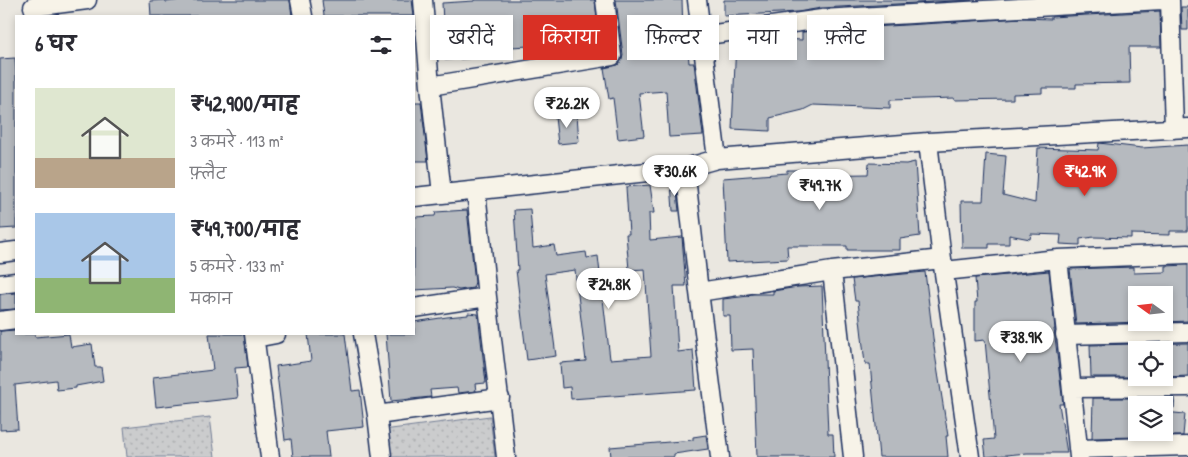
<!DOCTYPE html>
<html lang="hi">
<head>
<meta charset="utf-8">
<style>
  body { margin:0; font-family:"Patrick Hand","Playpen Sans Deva",sans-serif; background:#f2f2f3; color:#2b2b33; height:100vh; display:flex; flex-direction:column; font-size:19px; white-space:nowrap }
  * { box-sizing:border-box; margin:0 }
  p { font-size:16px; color:#7c7c81 }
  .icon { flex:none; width:28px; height:28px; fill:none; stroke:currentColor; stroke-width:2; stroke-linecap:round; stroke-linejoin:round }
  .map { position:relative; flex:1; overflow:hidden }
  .details { position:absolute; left:15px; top:15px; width:400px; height:320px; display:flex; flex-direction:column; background:#fff; border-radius:0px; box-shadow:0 2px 8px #0003 }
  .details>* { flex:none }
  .banner { position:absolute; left:430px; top:15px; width:475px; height:45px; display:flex; gap:10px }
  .needle { width:32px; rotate:285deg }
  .buttons { position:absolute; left:1128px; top:286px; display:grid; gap:10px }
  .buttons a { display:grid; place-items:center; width:45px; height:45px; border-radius:0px; background:#fff; box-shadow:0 2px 8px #0003; font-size:25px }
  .price { position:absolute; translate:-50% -42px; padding:0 11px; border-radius:18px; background:#fff; color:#222; font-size:16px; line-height:32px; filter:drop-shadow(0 1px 2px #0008) }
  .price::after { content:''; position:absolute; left:50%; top:30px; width:15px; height:11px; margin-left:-8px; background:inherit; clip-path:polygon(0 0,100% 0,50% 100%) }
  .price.on { background:#d93025; color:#fff }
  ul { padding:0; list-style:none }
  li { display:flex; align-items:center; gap:15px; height:125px; padding:0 20px }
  li span { display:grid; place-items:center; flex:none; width:140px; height:100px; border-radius:0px; color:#555 }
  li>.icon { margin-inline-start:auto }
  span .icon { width:60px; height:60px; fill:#fffc; stroke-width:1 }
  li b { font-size:21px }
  h2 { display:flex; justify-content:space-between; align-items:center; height:60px; padding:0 20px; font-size:21px }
  .chip { padding:0 18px; border-radius:0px; background:#fff; box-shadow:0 2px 8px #0003; font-size:18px; line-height:45px }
  .chip.on { background:#d93025; color:#fff }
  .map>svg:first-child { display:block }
</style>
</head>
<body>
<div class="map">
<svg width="1188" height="457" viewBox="0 0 1188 457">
  <defs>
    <pattern id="park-dots" width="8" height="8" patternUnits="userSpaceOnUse" patternTransform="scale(1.25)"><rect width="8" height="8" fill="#cbcccd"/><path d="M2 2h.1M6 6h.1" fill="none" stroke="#aeb0b2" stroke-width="1.8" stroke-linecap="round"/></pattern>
  </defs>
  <rect width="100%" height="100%" fill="#eae7e0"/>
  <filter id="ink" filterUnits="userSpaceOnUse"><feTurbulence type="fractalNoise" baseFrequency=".02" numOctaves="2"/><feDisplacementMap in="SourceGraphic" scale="10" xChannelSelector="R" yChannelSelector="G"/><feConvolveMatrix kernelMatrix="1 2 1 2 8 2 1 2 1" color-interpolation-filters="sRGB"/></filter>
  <g filter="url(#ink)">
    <path fill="url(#park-dots)" stroke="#737e96" d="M490,416L495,457H379L376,431Z
      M210,417L215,457H127L124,427Z"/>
    <path fill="#b6babf" stroke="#1b2f5e" d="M166,0V2L182,0H290L292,16H151L150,1Z
      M322,0H412L414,16H324Z
      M474,0H595L599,36L567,40V44L511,47L512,56L445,60L442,3L474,1Z
      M616,0H682L683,35L684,37H687L689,63H694L703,135L669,137L666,91L639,93L644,136L618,139L613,98L609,99L604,68L618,65L622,60L623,55Z
      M724,0H972L821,8L798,12L724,16Z
      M1181,7H1188V30H1182Z
      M1160,11L1161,47H1129L1130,83L1076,84V88H1042V93L1013,94V99L955,100L954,98L890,100V108L813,105L803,110L770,118V131L732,129L736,42L761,38L802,40V32L823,30L1022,18L1051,19V17Z
      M15,58L16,76V228L0,229V59Z
      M414,102H421L428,161H414Z
      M577,115L579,142L558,144L555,117Z
      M1099,143L1142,148L1188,145V231H1170V235L1131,234V238L1094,237L1080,239V245L1060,244L1061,235L1031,234L1030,239L1009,235V244H989V248H962L961,201H983L986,154L1006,156L1003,195L1035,203L1038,148L1098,150Z
      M915,162L920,236L900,239V250H847V246H787L788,259L727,262L723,178L787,173V170H808V175L868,174L869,163L906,164Z
      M671,183H676L679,211H673Z
      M650,185L654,213H649L650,240L682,237L686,286H674L678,352L693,350L696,390L571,399L570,387L562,388L560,363L586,361L575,270L545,274L556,356L527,360L516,270H518L514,210L530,209L533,248L554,245L556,256L586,252L587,258L598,256L610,359L651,356L645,269L629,270L626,234H629L626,187Z
      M467,210L475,282L473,288L459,290L452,288L414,290V217L435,216L436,212Z
      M1188,265V321L1164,322V295H1136V322H1142L1076,324L1070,269L1134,267V273L1166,272V266Z
      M1049,271L1055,329H1054L1063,404H1059L1067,453H1027L986,457L984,440L994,439L985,340L975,341V302H977L975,278Z
      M925,272L935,354L948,436H946L948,457H879L870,364H865L858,301H855L852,279Z
      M822,286L828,434H833L834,457H757L753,349L731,350L730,316H723V299L749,296L748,295L752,294H773V291L798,287Z
      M16,293V309L0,310V294Z
      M468,313L478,314L486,383L475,384L476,391L458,393L457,388L430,390L431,397L391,401L386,334H414V322L447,317L468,315Z
      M16,330V334H34L35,337L69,334L71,347L92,344L95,367H101L103,381L76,386V388L57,390L56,380L15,385L18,429L0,430V331Z
      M209,334H244L248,367L235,368L238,398L156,407L153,377L213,370Z
      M308,334H345L352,391L360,390L364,427L326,431L329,457H293L291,439L285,440L276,366L311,361Z
      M1188,343V376L1164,377V350H1136V377H1091L1090,345Z
      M1093,398H1175L1174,408H1164V405H1136V437L1092,438Z
      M1164,412L1185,414L1183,436H1164Z
      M706,435L708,449L674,454V457H611L610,447L693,440V437Z"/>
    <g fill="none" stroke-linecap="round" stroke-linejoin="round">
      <g stroke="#1b2f5e" stroke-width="21">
        <path id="minor" d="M300,0L303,16
          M423,0L430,86L442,194
          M697,0L717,159
          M1170,0L1174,129
          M33,7L87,0
          M700,36L822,19L1162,0
          M430,86L612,56L605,0
          M928,142L942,259L970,457
          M685,168L699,292L720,457
          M476,191L487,297L506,457
          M414,197L685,168L717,159L928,142L1188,128
          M0,253L16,251
          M1058,259L1079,457
          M832,271L853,457
          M944,271L1058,259L1188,254
          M0,284L16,282
          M699,292L832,271L942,259
          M414,308L487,297
          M0,321L16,319
          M254,334L270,457
          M363,334L377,415L382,457
          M1065,335L1188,332
          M255,338L276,334
          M1072,388L1188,387
          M377,415L500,398
          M1078,449L1188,446"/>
      </g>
      <use href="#minor" stroke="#f7f3e8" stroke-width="18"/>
    </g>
  </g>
</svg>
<div class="buttons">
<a><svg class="needle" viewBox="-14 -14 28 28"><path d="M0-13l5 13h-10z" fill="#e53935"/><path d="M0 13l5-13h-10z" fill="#7c7c81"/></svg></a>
<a><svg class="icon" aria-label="locate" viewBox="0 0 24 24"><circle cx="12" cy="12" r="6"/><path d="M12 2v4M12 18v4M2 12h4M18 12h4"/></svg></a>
<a><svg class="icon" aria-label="layers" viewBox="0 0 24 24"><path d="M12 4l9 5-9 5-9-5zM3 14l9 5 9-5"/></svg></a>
</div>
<b class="price" style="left:567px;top:129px">₹26.2K</b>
<b class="price" style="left:675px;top:197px">₹30.6K</b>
<b class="price on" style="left:1085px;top:197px">₹42.9K</b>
<b class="price" style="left:820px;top:211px">₹49.7K</b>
<b class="price" style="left:609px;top:310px">₹24.8K</b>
<b class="price" style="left:1021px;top:363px">₹38.9K</b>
<div class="banner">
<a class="chip">खरीदें</a>
<a class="chip on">किराया</a>
<a class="chip">फ़िल्टर</a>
<a class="chip">नया</a>
<a class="chip">फ़्लैट</a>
</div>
<section class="details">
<h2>6 घर<svg class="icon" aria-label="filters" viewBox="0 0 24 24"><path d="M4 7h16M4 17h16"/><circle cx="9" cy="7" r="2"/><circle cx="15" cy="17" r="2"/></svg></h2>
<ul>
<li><span style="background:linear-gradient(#dfe7d0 70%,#b9a48a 0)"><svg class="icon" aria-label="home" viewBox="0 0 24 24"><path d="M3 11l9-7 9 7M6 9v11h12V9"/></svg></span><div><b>₹42,900/माह</b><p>3 कमरे · 113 m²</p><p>फ़्लैट</p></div></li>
<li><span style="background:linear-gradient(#a9c7e8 65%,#8fb573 0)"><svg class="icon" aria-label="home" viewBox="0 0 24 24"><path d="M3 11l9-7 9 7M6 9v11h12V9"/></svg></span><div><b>₹49,700/माह</b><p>5 कमरे · 133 m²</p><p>मकान</p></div></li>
</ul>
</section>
</div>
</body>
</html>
